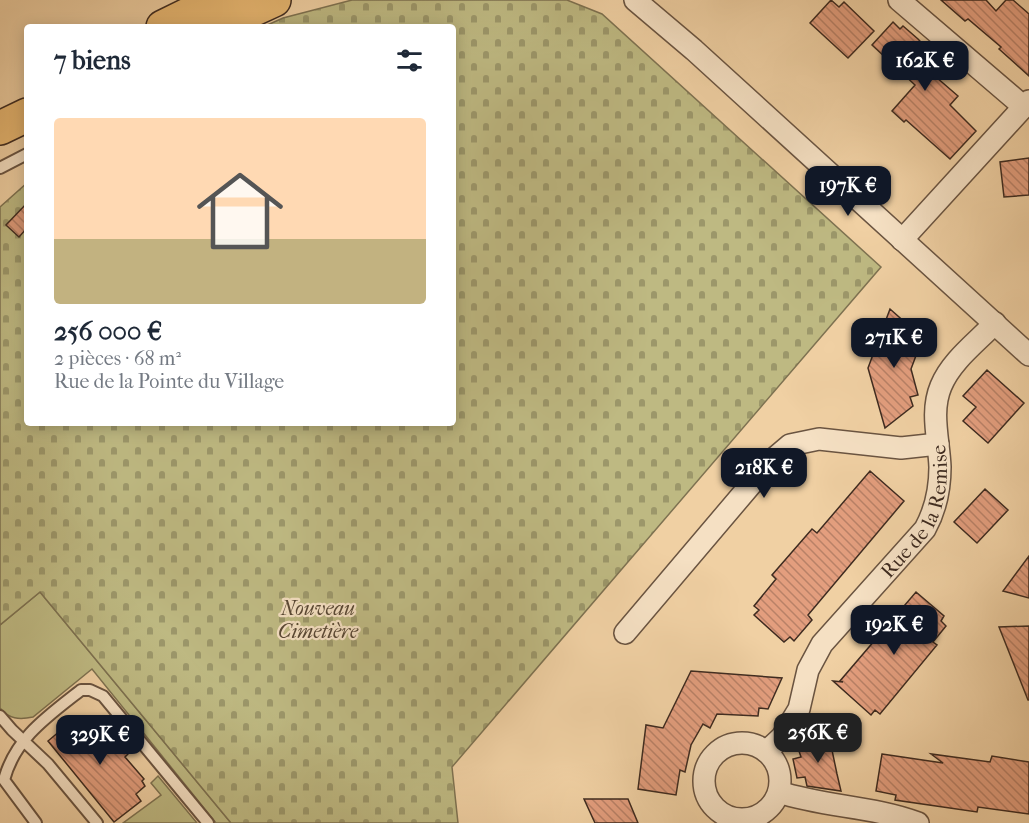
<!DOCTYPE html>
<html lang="fr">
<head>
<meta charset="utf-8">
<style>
  body { margin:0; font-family:"IM FELL French Canon",serif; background:#f2f2f3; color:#1f2937; height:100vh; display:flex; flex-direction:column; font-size:22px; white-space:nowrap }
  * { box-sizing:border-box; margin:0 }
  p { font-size:20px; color:#747a83 }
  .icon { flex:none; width:33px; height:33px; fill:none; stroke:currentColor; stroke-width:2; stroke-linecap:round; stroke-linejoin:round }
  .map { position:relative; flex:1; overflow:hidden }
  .drawer { position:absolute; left:24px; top:24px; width:432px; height:402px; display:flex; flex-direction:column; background:#fff; border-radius:6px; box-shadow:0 3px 15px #0003 }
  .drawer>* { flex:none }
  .price { position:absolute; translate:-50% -51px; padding:0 14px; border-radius:12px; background:#111827; color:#fff; font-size:20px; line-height:39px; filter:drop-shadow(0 2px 3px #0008) }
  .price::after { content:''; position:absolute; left:50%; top:36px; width:18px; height:14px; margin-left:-9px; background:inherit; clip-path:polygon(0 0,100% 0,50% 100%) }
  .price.current { background:#222; color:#fff }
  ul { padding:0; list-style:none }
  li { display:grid; align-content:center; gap:12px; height:318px; padding:0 30px }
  li span { display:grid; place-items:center; height:186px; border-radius:6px; color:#555 }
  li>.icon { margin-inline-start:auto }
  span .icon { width:108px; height:108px; fill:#fffc; stroke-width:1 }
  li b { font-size:26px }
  h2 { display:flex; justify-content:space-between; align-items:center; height:72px; padding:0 30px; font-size:26px }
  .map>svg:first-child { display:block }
</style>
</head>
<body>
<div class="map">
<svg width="1029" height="823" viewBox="0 0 1029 823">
  <defs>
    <pattern id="cemetery-stones" width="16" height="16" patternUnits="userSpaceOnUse" patternTransform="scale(1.5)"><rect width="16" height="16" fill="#beb982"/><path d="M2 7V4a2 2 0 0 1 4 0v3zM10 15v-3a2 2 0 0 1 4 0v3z" fill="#9c976a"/></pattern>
    <pattern id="building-back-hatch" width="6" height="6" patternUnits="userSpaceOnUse" patternTransform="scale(1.5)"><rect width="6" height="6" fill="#e39e7e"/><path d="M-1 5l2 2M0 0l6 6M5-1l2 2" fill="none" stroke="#b98167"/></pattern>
  </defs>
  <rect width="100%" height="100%" fill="#f0d0a3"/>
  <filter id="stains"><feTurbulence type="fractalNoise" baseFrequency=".00333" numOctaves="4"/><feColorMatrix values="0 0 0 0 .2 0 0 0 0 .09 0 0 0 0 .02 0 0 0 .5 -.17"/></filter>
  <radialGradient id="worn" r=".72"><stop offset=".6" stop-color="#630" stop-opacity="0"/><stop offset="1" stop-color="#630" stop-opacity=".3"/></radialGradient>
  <path fill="#beb982" stroke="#7e7251" stroke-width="1.5" d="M40,592L231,823H216L92,669L33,717C19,720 9,719 0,708V625Z
    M158,776L197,823H123L161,795L151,783Z"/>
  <path fill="url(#cemetery-stones)" stroke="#7e7251" stroke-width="1.5" d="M352,0H567L602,14L881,267L452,767L458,823H231L40,592L0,625V207L27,183V423H453V27H263L283,18Z"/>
  <path fill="url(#building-back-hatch)" stroke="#3e2b20" stroke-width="1.5" d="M831,0L839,7L844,2L874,31L848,58L810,23Z
    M941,0H986L996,11L1006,0H1013L1029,14V76L999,49L1001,47L968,19L965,21Z
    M893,22L900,29L903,26L918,39L945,67L936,77L958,96L950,105L976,131L950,159L906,120L904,122L892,111L915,85L872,45Z
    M1029,158V195L1004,197L1000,162Z
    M27,203V228L19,237L6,225Z
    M890,309L916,332L913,342L920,345L911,369L918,395L910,397L913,406L885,428L868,368Z
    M987,370L1024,403L988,443L963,421L976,407L963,396Z
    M870,471L904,501L808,615L812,620L794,641L790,637L784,642L754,615L759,610L754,606L776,579L772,575L812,529L817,533Z
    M985,489L1008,510L977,543L954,522Z
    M1029,556V598L1003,591Z
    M916,592L944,616L941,621L946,626L933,642L937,645L880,714L875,710L871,715L833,681L843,682L840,681Z
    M1029,626V700H1028L999,627Z
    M691,671L782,678L768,709L759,708L758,716L717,714L710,728L703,724L691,745L685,772L680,770L676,795L638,789L646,725L663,728Z
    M89,718L94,724L96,722L114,743L118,741L128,754L125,757L144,779L142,781L145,786L136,794L141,801L114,822L48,741L73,720L79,726Z
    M828,731L837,774L841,791L807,786L805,777L797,778L793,759L801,757L798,748Z
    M882,754L943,763L931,754L990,762L992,756L1029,762V814L978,807L977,812L895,800L896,795L876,791Z
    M584,799H628L638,823H595Z"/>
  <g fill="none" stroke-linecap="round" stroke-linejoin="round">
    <g stroke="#6a5441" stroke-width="14">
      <path id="lane" d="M0,168L27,154
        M0,716L12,730L48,764L97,823
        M36,823L4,780C15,738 48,716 81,690H90L103,696L208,823"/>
    </g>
    <g stroke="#6a5441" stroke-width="24">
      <g id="street">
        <path d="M635,0L694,50L1029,355"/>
        <path d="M899,0L1024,107"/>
        <path d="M902,240L1029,101"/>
        <path d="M625,633L770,462L790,445L819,439L901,448L938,444"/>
        <circle cx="742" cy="781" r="38"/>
        <path id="s1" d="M767,751L782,737L799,709L808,670L822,644L925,529C936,509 940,490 940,467C939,440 930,412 941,386C951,361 977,342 995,323"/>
        <path d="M779,792C824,807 873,806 918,823"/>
      </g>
    </g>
    <g stroke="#3e2b20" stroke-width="36">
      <path id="primary" d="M163,27L218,0
        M215,27L274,0
        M0,128L27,115"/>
    </g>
    <use href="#lane" stroke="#f5e0c3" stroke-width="10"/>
    <use href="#street" stroke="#f5e0c3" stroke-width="21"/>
    <use href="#primary" stroke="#e8b872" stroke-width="33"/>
  </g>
  <g text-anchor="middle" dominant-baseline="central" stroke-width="4.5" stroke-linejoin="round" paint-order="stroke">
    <g font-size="20" fill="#3e2b20" stroke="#f5e0c3">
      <text stroke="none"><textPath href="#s1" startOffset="290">Rue de la Remise</textPath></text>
    </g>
    <g font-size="20" font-style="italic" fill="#584734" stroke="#f5e0c3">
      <text x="318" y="608">Nouveau<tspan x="318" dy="23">Cimetière</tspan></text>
    </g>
  </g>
  <rect width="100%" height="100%" filter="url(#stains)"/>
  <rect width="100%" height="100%" fill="url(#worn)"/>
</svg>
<b class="price" style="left:925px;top:92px">162K €</b>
<b class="price" style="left:848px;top:217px">197K €</b>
<b class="price" style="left:894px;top:369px">271K €</b>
<b class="price" style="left:764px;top:499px">218K €</b>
<b class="price" style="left:894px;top:656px">192K €</b>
<b class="price current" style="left:818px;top:764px">256K €</b>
<b class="price" style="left:100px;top:766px">329K €</b>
<section class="drawer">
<h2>7 biens<svg class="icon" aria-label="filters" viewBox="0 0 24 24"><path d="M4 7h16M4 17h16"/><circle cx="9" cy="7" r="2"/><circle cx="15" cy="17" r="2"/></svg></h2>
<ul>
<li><span style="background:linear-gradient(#ffd9b3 65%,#c2b280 0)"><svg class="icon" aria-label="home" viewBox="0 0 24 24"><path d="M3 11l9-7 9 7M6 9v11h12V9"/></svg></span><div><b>256 000 €</b><p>2 pièces · 68 m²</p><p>Rue de la Pointe du Village</p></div></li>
</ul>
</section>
</div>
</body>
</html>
